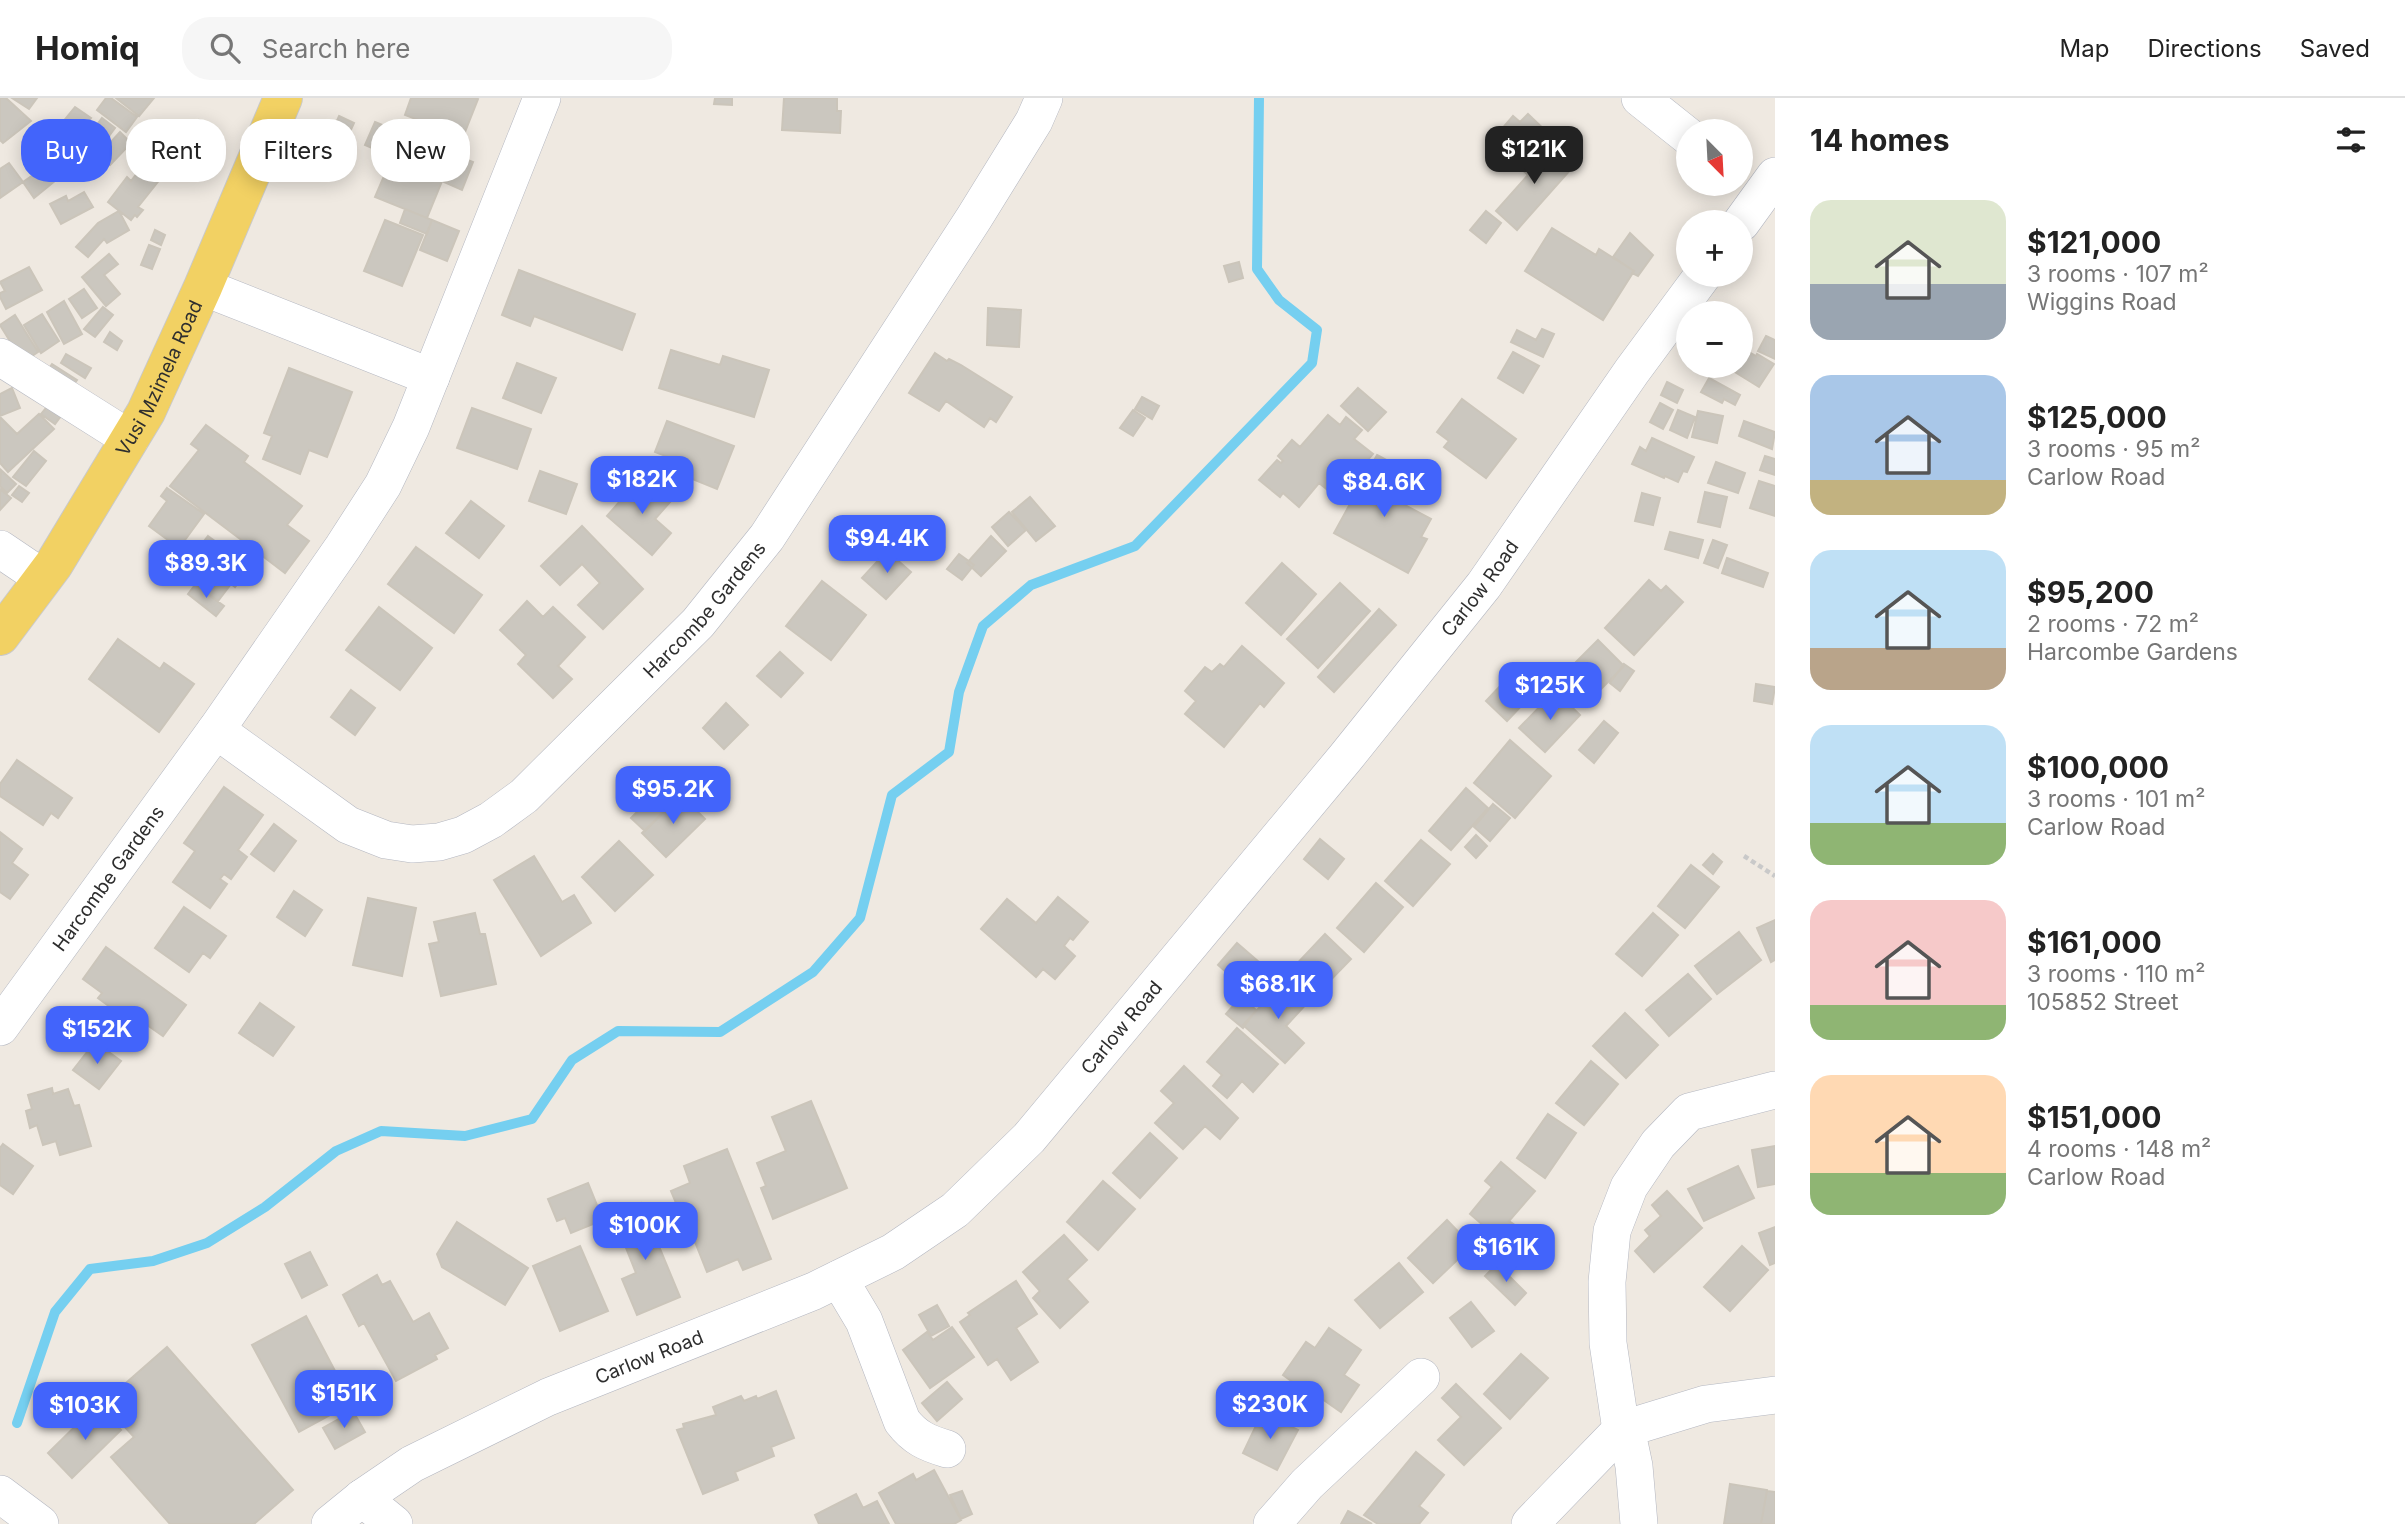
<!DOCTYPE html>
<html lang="en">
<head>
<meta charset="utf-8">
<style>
  body { margin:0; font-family:Inter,sans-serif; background:#f6f6f6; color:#222; height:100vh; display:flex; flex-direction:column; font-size:26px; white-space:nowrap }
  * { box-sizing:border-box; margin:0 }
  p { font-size:23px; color:#767676 }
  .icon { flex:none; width:38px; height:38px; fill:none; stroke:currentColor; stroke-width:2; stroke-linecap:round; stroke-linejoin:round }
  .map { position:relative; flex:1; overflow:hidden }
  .drawer { display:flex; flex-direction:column; background:#fff; width:630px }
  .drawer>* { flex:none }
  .hud { position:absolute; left:21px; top:21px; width:665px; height:63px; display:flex; gap:14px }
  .needle { width:46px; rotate:156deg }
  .fabs { position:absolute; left:1676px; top:21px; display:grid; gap:14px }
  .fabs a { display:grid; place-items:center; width:77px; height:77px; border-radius:50%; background:#fff; box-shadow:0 4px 18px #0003; font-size:35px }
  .price { position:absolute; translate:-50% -60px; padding:0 16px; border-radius:14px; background:#4264fb; color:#fff; font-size:23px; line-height:46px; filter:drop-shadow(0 2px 4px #0008) }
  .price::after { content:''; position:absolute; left:50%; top:42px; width:21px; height:16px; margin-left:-10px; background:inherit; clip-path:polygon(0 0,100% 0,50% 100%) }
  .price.on { background:#222; color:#fff }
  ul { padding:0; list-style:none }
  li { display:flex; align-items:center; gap:21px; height:175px; padding:0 35px }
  li span { display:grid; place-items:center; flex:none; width:196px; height:140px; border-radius:21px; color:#555 }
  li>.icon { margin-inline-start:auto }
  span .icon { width:84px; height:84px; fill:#fffc; stroke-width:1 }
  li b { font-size:30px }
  h2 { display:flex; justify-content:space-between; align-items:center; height:84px; padding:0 35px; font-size:30px }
  .pill { padding:0 24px; border-radius:28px; background:#fff; box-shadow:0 4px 18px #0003; font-size:24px; line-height:63px }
  .pill.on { background:#4264fb; color:#fff }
  header { display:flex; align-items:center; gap:42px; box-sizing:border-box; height:98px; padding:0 35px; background:#fff; border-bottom:2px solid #e0e0e0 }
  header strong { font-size:33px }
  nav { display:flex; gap:38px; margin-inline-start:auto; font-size:24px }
  .search { width:490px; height:63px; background:#f6f6f6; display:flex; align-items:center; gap:18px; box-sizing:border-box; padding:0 24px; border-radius:28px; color:#767676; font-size:26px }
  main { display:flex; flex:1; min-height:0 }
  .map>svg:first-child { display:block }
</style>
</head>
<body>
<header>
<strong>Homiq</strong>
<div class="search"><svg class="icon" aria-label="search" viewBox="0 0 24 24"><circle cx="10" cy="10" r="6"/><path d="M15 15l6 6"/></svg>Search here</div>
<nav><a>Map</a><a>Directions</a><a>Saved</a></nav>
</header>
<main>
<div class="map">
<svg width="1775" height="1426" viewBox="0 0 1775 1426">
  <rect width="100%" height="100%" fill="#efe9e1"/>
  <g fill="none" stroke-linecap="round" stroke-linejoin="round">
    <path stroke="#75cff0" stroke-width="10" d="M17,1325L55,1214L90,1171L153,1163L207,1145L265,1109L336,1053L381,1033L465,1038L532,1021L572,962L618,933L720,934L813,874L860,820L892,697L949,654L959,594L983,528L1031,487L1135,448L1312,265L1317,232L1279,202L1257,171L1259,0"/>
  </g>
  <path fill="#cbc7bf" stroke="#cbc5ba" stroke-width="2" d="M0,0H6L31,23L3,45L0,42Z
    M12,0H37L29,11Z
    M106,0H111L137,19L126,34L97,12Z
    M116,0H154L139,18Z
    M411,0H475L478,1L463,39L405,17Z
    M715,0H732V7L714,6Z
    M784,0H837V13H841L840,35L782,32Z
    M75,9L91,20L71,48L53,36Z
    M1528,16L1549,36L1518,72L1489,46L1513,18L1520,24Z
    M339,18L354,25L330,78L315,72Z
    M102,20L115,30L106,42L93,32Z
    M199,22L214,29L205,49L189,42Z
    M162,23L167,30L159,37L154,30Z
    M375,24L473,64L462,92L442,83L427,120L375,99L384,78L396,83L405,64L365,47Z
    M120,34L131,45L110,67L99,57Z
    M83,44L97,60L83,71L69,55Z
    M1542,45L1571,71L1517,132L1496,113L1528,77L1520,70Z
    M187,46L203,53L193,73L177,66Z
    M56,57L67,73L34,100L23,84L33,77L31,74Z
    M9,65L23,84L0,100V71Z
    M144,66L161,80L138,109L143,112L137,119L135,117L131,122L108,104L127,79L131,83Z
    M84,94L93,109L61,126L50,106L66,98L68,103Z
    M405,111L432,122L427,136L400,125Z
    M119,113L129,132L107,145L104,141L88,159L76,149L98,125Z
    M1486,113L1501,125L1486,145L1470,132Z
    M385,122L423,137L402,188L364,173Z
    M432,122L459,133L447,163L420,152Z
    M1552,130L1596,157L1599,151L1634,173L1603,222L1525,173Z
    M155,132L165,137L161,147L151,142Z
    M1630,135L1653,157L1638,178L1632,175L1634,173L1613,159Z
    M149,147L160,151L152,171L141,167Z
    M109,156L118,166L104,177L120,196L106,208L82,179Z
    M1239,164L1243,180L1229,184L1224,168Z
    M29,169L42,192L6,211L0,199V195L5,193L0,184Z
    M519,172L635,216L622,252L534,218L530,228L502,217Z
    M84,191L97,210L82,220L69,201Z
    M64,203L82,236L64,246L47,214Z
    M103,209L113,217L95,239L84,231Z
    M988,210L1021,212L1019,249L987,247Z
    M42,216L59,243L41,255L24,227Z
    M15,217L38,254L23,264L0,227Z
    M1542,231L1554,236L1543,259L1511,244L1517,232L1536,242Z
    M110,234L122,243L117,252L104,244Z
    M1766,238L1775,242V261L1758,253Z
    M1742,250L1756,258L1757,256L1774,266L1759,289L1730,271L1732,268H1741Z
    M671,252L720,267L723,258L769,272L754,319L659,290Z
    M1513,254L1539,268L1523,295L1498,280Z
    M935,255L947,263L949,261L961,267L1012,299L996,324L990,320L984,329L946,303L939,313L909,295Z
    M66,256L91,270L85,280L61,265Z
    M517,265L556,280L541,315L503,300Z
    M52,266L77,282L70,292L45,276Z
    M289,270L352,294L327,359L309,352L300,376L263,361L272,338L264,335Z
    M1709,280L1740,297L1735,307L1724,301L1722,305L1701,294Z
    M1667,284L1683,292L1677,305L1661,297Z
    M12,290L20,310L0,318V296Z
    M1358,290L1386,314L1368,333L1341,308Z
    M1142,299L1159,308L1152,321L1135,311Z
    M1462,301L1516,341L1486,380L1444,349L1449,343L1437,334Z
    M51,304L64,314L55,326L41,316Z
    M1660,305L1673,312L1663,331L1650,324Z
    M472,310L531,331L517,371L457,350Z
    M1133,312L1145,320L1133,338L1120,330Z
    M1678,312L1695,319L1687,340L1670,332Z
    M1698,313L1723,318L1717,345L1692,339Z
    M39,316L54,331L8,374L0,365V319L17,336Z
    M1328,317L1340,327L1346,319L1362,332L1354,341L1373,356L1342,392L1340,390L1334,397L1319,385L1299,409L1283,395L1280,399L1259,382L1277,362L1281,365L1283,363L1278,358L1292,342L1300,349Z
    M667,323L734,348L717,391L680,376L684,365L655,354Z
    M1744,323L1775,334L1772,351L1739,338Z
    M206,327L248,358L244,364L302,408L287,427L309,443L285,475L170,388L199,352L191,346Z
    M1652,340L1694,359L1687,374L1683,373L1678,384L1665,378L1664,380L1632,366L1640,349L1646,353Z
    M34,353L46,363L26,388L13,379Z
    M1377,357L1403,371L1388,398L1431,421L1421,439L1427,441L1408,475L1334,435Z
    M1765,358L1775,361V377L1760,372Z
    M1716,364L1745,375L1738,395L1708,385Z
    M1,372L16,386L7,395L0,388Z
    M540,373L577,386L566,416L529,403Z
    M641,379L670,404L655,421L671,435L652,457L607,418Z
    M1759,383L1775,388V418L1750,410Z
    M19,388L29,395L22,404L12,397Z
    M167,390L204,416L179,450L149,428L167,403L161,398Z
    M0,391L11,400L0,412Z
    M1705,394L1727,399L1720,429L1698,424Z
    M1642,395L1660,400L1653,427L1635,423Z
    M1030,399L1055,428L1036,443L1012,414Z
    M471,403L504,428L479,460L446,435Z
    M1009,414L1026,432L1008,448L992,429Z
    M582,428L643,491L603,531L578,507L600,485L582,466L560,487L541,468Z
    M1670,434L1703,442L1698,460L1665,451Z
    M208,438L250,469L235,489L231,486L218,503L168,465L186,442L198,451Z
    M991,438L1006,453L981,478L967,465Z
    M1713,442L1727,447L1718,470L1704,465Z
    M416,449L482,497L454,535L388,486Z
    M887,453L911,474L886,501L862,480Z
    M959,456L974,467L962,482L947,471Z
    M1727,460L1768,475L1763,489L1722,475Z
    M1282,465L1316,496L1281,537L1246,505Z
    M1649,482L1661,493L1666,488L1683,504L1634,557L1605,530Z
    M822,483L866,517L831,562L786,528Z
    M1340,485L1370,513L1318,570L1287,541Z
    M195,487L224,508L216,518L188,496Z
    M527,503L543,519L553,509L585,539L558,568L572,581L553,600L518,566L526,557L500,532Z
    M379,509L432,550L400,592L346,552Z
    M1379,511L1396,527L1334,594L1318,579Z
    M118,541L160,571L164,565L194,586L159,634L89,581Z
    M1598,542L1624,568L1586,606L1560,580Z
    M1242,548L1284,585L1264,609L1260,605L1224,649L1185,616L1196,603L1185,593L1205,569L1212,574L1220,566L1224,569Z
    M780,554L803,575L781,599L757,578Z
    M1624,566L1634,573L1620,593L1610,585Z
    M1503,585L1524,605L1507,623L1486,603Z
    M1756,586L1775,589L1772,606L1754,603Z
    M351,592L375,610L355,637L331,619Z
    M1555,593L1580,617L1545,654L1519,630Z
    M726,605L748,627L724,651L703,630Z
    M1604,623L1618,635L1594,665L1579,652Z
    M1510,642L1551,678L1515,720L1474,685Z
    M17,662L72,700L58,720L51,715L43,727L0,698V686Z
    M667,684L681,697L645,733L631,720Z
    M224,689L263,717L238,752L247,759L231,781L224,776L220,781L227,786L210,810L173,784L195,753L184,745Z
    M1466,690L1488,710L1451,752L1429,733Z
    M681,697L705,721L666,759L642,735Z
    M1493,706L1510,720L1490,743L1474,729Z
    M274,726L296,743L274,773L251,756Z
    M0,734L22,751L12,765L28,777L10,801L0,794Z
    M1476,737L1487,748L1476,760L1465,749Z
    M1320,741L1344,761L1328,781L1304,761Z
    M1421,742L1450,766L1413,808L1385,783Z
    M619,743L653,777L615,813L582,779Z
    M1713,756L1722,764L1713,776L1703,767Z
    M534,758L562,804L574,797L591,825L541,858L494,782Z
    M1691,767L1719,789L1685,830L1658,808Z
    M1376,785L1403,809L1364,854L1337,830Z
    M294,793L322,812L305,838L277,819Z
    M1058,799L1088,824L1073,842L1070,840L1064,848L1075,858L1055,881L1043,871L1036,879L981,831L1007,801L1036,825Z
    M368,800L416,810L402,878L353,867Z
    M184,809L226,838L210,860L203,855L189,874L155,850Z
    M475,815L480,836H485L496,886L441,898L429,846L439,844L434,824Z
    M1653,815L1678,837L1642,878L1616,856Z
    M1775,822V862L1771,864L1757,830Z
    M1739,834L1761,862L1717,896L1695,868Z
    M1325,836L1351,861L1317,896L1291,872Z
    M1237,845L1266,870L1258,879L1265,886L1253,898L1218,867Z
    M106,849L186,907L163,938L133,917L129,923L98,900L102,895L83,881Z
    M1688,876L1711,901L1669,938L1646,912Z
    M1285,882L1309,903L1286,928L1304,945L1285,965L1243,927Z
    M1241,899L1256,912L1243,930L1226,916Z
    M260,905L294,929L273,958L239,935Z
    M1625,915L1658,947L1626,980L1593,948Z
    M1237,930L1278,966L1253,994L1242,983L1227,1000L1213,988L1222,977L1207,964Z
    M95,944L121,963L99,991L73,972Z
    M1591,963L1618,986L1584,1027L1556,1005Z
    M1184,968L1238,1020L1220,1041L1205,1028L1183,1051L1155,1025L1174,1005L1161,993Z
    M52,990L53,996L68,991L74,1008L79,1007L91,1048L60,1057L56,1043L43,1047L37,1027L30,1030L26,1013L32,1011L28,997Z
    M811,1003L847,1090L773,1121L761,1090L766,1088L757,1065L786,1053L772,1019Z
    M1548,1016L1576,1035L1545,1080L1517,1060Z
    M1150,1035L1177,1060L1140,1100L1113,1075Z
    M3,1046L33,1068L13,1096L0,1087V1050Z
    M1775,1048V1086L1758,1089L1752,1052Z
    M727,1051L771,1161L743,1172L738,1161L707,1174L695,1144L688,1147L677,1119L681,1117L671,1093L690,1085L684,1068Z
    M1501,1064L1535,1093L1509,1123L1519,1130L1505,1146L1470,1116L1492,1089L1485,1083Z
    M1738,1068L1754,1100L1704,1123L1688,1091Z
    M1103,1083L1135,1111L1098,1152L1067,1124Z
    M588,1085L603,1122L571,1135L565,1120L557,1123L548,1101Z
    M1667,1093L1702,1130L1654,1174L1635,1153L1650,1138L1645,1132L1661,1118L1652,1107Z
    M641,1105L680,1199L637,1217L622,1181L636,1175L613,1117Z
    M1447,1122L1472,1148L1433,1185L1408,1160Z
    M457,1124L528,1170L505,1207L442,1169L437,1156Z
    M1775,1129V1165L1770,1167L1759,1135Z
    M1064,1137L1087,1162L1067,1181L1088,1204L1060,1230L1033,1200L1040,1193L1023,1174Z
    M580,1148L608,1213L560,1233L533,1168Z
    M1742,1148L1768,1172L1730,1213L1704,1189Z
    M310,1154L327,1187L302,1200L285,1166Z
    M1399,1165L1423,1194L1380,1230L1355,1202Z
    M1497,1166L1526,1195L1515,1207L1485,1178Z
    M377,1177L382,1187L390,1183L413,1224L429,1215L448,1250L435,1257L437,1261L396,1283L364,1225L359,1228L343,1197Z
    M1016,1183L1037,1216L1016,1230L1038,1264L1011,1282L997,1261L988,1267L960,1224L970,1217L968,1215Z
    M1471,1204L1494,1233L1472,1249L1450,1220Z
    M937,1207L949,1228L931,1238L919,1217Z
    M306,1218L352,1305L299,1334L252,1247Z
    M952,1229L974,1259L930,1290L903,1252L927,1234L933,1242Z
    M1329,1230L1361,1252L1344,1277L1359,1287L1341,1314L1315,1296L1310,1303L1306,1302L1290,1291L1294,1285L1283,1277L1306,1244L1315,1250Z
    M167,1249L293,1392L254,1426H170L111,1359L134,1339L103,1305Z
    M1521,1256L1548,1280L1510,1321L1484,1296Z
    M947,1284L962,1301L937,1323L922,1305Z
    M1456,1286L1501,1330L1464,1367L1438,1342L1461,1319L1442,1300Z
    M776,1293L794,1340L771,1349L774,1358L735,1374L738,1382L703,1396L677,1332L684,1330L683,1326L716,1317L713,1309L741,1298L744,1303L756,1298L757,1301Z
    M97,1307L121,1332L72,1380L48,1355Z
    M353,1313L365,1334L335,1351L323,1330Z
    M1262,1315L1298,1332L1277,1372L1243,1355Z
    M1416,1354L1444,1377L1419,1408L1428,1415L1419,1426H1378L1364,1417Z
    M934,1372L961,1422L954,1426H896L879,1395L913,1376L916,1382Z
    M1730,1386L1767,1392L1761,1426H1724Z
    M962,1393L972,1416L961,1421L950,1397Z
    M1767,1393L1775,1394V1426H1761Z
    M856,1396L863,1410L877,1403L889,1426H819L815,1417Z
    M1348,1413L1372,1426H1341Z"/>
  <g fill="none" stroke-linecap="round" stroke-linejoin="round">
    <g stroke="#b4b7c1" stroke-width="38">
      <g id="minor">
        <path d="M1640,0L1689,39"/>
        <path d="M1741,125L1775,78"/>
        <path d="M203,189L431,279"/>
        <path d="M0,259L130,341"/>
        <path d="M0,451L43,480"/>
        <path id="s1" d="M216,632L348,727L386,742L412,746L439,744L463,737L491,722L524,698L698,525L767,439L974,120L1034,23L1044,0"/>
        <path id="s2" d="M0,929L216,632L343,449L383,387L411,329L542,0"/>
        <path d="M839,1181L864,1223L902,1323C915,1340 927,1345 947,1351"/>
        <path d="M0,1396L40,1426"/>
        <path d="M362,1400L394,1426"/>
        <path id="s3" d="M330,1426L362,1400L412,1366L548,1299L814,1193L893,1154L955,1112L1029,1040L1346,659L1484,487L1632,273L1703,177"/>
        <path d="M1272,1426L1307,1386L1421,1279"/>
        <path d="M1530,1426L1621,1332L1706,1306L1775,1297"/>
        <path d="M1639,1426L1634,1368L1630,1349L1621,1332L1608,1245L1607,1184L1612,1133L1629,1089L1658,1046L1689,1014L1775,992"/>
      </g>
    </g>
    <g stroke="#c9c9c9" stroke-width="40">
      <g id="major">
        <path id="s4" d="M0,538L54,466L146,314L203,189L283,0"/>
      </g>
    </g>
    <path stroke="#c9c9c9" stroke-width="4.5" stroke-dasharray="5 3.5" stroke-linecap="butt" d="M1744,758L1775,778"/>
    <use href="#minor" stroke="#fff" stroke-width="37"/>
    <use href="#major" stroke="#f2d163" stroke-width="38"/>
  </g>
  <g text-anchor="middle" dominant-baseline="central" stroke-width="5" stroke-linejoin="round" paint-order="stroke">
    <g font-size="19" fill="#2e2e2e" stroke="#fff">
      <text stroke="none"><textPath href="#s4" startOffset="304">Vusi Mzimela Road</textPath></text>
      <text stroke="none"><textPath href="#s3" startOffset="1517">Carlow Road</textPath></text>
      <text stroke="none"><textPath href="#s1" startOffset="614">Harcombe Gardens</textPath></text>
      <text stroke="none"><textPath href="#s2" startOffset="184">Harcombe Gardens</textPath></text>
      <text stroke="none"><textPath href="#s3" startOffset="950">Carlow Road</textPath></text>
      <text stroke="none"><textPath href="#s3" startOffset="362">Carlow Road</textPath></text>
    </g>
  </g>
</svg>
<div class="fabs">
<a><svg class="needle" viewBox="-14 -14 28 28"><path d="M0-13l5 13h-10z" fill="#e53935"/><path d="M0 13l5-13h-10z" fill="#767676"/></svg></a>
<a>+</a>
<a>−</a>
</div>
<b class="price on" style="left:1534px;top:88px">$121K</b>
<b class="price" style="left:642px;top:418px">$182K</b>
<b class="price" style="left:1384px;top:421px">$84.6K</b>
<b class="price" style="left:887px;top:477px">$94.4K</b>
<b class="price" style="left:206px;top:502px">$89.3K</b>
<b class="price" style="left:1550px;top:624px">$125K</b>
<b class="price" style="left:673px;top:728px">$95.2K</b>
<b class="price" style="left:1278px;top:923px">$68.1K</b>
<b class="price" style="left:97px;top:968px">$152K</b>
<b class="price" style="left:645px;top:1164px">$100K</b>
<b class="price" style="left:1506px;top:1186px">$161K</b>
<b class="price" style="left:344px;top:1332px">$151K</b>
<b class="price" style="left:1270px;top:1343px">$230K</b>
<b class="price" style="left:85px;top:1344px">$103K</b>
<div class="hud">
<a class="pill on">Buy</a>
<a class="pill">Rent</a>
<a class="pill">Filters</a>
<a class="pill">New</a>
</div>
</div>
<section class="drawer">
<h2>14 homes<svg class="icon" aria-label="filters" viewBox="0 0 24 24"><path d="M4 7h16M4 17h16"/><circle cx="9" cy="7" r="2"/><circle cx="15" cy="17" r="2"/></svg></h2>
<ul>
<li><span style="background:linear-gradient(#dfe7d0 60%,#9aa5b1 0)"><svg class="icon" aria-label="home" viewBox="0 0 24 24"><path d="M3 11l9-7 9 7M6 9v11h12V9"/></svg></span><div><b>$121,000</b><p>3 rooms · 107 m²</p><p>Wiggins Road</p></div></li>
<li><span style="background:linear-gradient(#a9c7e8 75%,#c2b280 0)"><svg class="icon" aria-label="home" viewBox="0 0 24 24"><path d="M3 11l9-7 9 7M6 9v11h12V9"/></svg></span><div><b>$125,000</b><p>3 rooms · 95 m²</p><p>Carlow Road</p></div></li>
<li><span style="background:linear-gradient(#bfe0f5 70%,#b9a48a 0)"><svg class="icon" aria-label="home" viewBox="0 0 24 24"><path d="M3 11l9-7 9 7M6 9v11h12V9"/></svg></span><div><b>$95,200</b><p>2 rooms · 72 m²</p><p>Harcombe Gardens</p></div></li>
<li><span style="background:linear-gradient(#bfe0f5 70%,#8fb573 0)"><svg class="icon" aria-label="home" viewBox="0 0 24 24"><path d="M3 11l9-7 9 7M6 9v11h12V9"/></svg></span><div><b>$100,000</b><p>3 rooms · 101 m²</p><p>Carlow Road</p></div></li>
<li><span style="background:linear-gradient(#f6c9c9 75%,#8fb573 0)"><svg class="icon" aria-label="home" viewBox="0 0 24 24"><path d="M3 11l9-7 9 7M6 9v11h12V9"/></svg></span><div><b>$161,000</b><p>3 rooms · 110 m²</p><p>105852 Street</p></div></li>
<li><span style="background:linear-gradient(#ffd9b3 70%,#8fb573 0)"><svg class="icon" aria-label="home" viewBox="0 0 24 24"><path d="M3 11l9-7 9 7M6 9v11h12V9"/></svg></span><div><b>$151,000</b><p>4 rooms · 148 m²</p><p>Carlow Road</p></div></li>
</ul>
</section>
</main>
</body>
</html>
